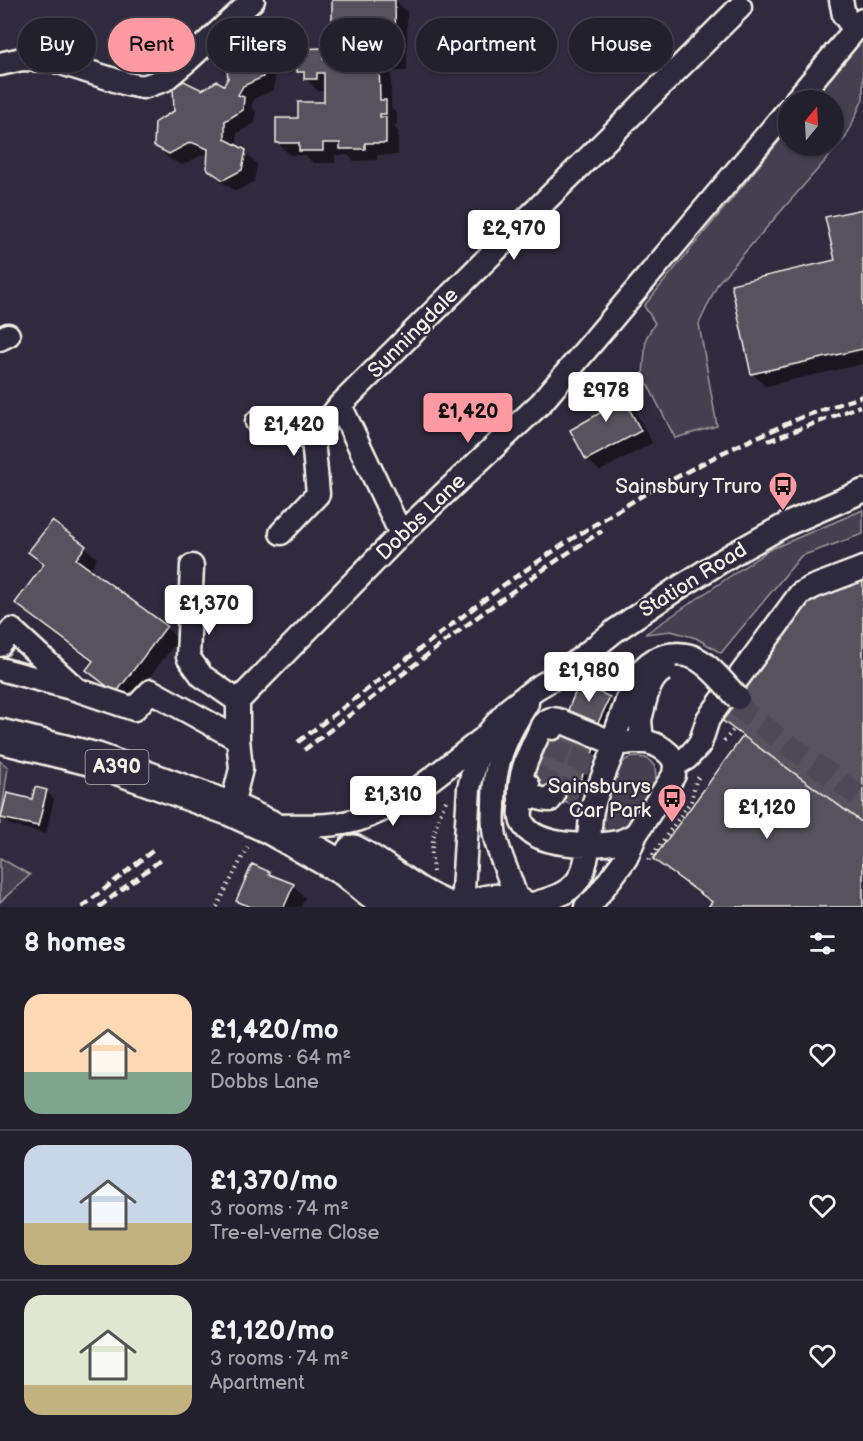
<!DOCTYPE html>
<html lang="en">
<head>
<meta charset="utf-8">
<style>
  body { margin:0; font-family:"Balsamiq Sans",sans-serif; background:#2f2d3a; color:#f1f3f6; height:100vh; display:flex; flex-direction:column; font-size:22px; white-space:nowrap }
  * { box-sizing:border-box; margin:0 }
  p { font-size:20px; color:#a3a3aa }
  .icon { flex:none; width:33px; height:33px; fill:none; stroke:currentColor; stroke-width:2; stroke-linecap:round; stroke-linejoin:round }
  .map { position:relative; height:907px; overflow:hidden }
  .details { display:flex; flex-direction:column; background:#23202e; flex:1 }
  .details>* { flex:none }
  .hud { position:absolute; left:18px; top:18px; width:828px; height:54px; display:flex; gap:12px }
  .needle { width:39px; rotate:18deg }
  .buttons { position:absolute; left:778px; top:90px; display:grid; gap:12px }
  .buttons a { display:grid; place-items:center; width:66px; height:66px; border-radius:50%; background:#23202e; box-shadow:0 2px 4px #0004,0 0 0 2px #403e4a; font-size:30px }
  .price { position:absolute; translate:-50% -51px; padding:0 14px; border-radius:6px; background:#fff; color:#222; font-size:20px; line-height:39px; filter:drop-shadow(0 2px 3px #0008) }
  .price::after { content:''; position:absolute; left:50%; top:36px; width:18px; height:14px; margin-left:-9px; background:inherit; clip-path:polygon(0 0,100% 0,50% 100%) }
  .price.current { background:#ff9aa2; color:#111 }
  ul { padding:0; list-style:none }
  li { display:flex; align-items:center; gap:18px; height:150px; padding:0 24px }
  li+li { border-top:2px solid #403e4a }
  li span { display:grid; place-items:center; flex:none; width:168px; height:120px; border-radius:18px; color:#555 }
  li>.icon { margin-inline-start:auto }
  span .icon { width:72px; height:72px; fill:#fffc; stroke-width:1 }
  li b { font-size:26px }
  h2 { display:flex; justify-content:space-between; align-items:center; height:72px; padding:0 24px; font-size:26px }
  .chip { padding:0 21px; border-radius:27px; background:#23202e; box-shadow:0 2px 4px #0004,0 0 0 2px #403e4a; font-size:21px; line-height:54px }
  .chip.current { background:#ff9aa2; color:#111 }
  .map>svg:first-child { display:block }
</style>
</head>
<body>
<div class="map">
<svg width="863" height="907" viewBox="0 0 863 907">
  <rect width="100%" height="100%" fill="#2f2a3d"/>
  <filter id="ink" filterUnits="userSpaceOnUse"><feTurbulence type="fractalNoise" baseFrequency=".0167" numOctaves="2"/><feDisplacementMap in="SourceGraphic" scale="12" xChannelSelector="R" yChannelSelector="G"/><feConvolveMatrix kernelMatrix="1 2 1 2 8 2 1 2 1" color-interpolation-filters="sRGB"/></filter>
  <g filter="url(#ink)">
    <path fill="#454050" stroke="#9c989c" stroke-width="1.5" d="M863,39V99L846,137L718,283L699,324L717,426L675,438L643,375L646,338L655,323L644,306L789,129V146H834V100H812Z
      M863,510V534L801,556L721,653L696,638L671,631L645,634L769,550Z
      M637,757L646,758L651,762L655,767L656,777L653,787L622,831L614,834L606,832L601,823C604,809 615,767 627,759C630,758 633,757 637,757Z
      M0,761L8,767L0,825Z
      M0,858L30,875L0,902Z"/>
    <path fill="#0007" d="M341,0H395L407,12V71H391V108L397,114V125L393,126L398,131V155H377V160L354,161L348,155H335V163H313L305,155H290L278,143L326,103V91H318L298,71L322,50L334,62Z
      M263,64L275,77L274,90L255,98L251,106L256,111L255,123L237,133V147L245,152L257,164L254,182L236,191L222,182L209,169V156L204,154L182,165L168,158L156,145L202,91L225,87Z
      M863,210V364L765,386L752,373L837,261Z
      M615,384L627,396L652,443L600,471L587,459L602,414Z
      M53,523L85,547L97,559L89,570L166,627L178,640L129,704L100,682L88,670L93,663L29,615L17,603L45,566L30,552Z
      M863,579V907H710L712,904L667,871L655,859L743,738L725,721Z
      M609,698L613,702L602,726L573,713L569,709Z
      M594,748L598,752L575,804L527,783Z
      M46,791L54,799L46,834L11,825L3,817L33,800Z
      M269,873L273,877L293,885L305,898L301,907H244L238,900Z"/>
    <path fill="#56525f" stroke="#f4f1e8" stroke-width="1.5" d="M332,0H395L396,59H379L380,100H386V114H380V117H386V143H365V149H340V143H323V151H299V143H276V118H298V102H324V73H317V79H304V72H297V49L323,48V59H332Z
      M240,52L264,63L263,77L243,86L238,95L244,97L243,110L225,121V139L246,150L242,170L223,180L207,169L208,149L191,142L169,154L154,146L155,122L174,111L173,87L184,81L202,90L217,81L224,85L228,78L226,60Z
      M863,209V349L751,374L731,284L835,260L825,217Z
      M615,382L641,431L586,460L570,430L600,413L590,395Z
      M52,521L86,546L76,559L167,626L116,693L86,670L93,661L15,603L44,564L28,552Z
      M863,578V823L743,736L723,721V718L810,599Z
      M579,683L610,697L598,723L568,710Z
      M548,726L595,747L570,804L523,783Z
      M743,736L863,823V907H708L712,902L653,859Z
      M35,787L47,790L38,826L1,818L7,793L32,799Z
      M252,864L270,872L269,874L294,884L284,907H251L236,901Z"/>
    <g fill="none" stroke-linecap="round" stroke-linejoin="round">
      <path stroke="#4d4857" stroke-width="22" stroke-dasharray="22 11" stroke-linecap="butt" d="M735,703L749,716L863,799
        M540,791L566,734
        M564,801L589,744"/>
      <g stroke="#f4f1e8" stroke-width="27">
        <path id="minor" d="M841,0L844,15L855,30
          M0,64L22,59L52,60L127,84L143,87L164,80L188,60L253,0
          M796,100L863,20
          M0,339L8,335
          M257,422L313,439
          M281,533L318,494L313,439L340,405
          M401,534L340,405L740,7
          M192,566L188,657L202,676L238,701
          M0,645L12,630L74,687
          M0,669L78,690L134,709L151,691L238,739
          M553,728C555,723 559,721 565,723L616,744V732L627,701
          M642,742L640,720L643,708
          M675,765L687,758L700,744L708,719L800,594L813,587L863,568
          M528,785C524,796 518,810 522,822C534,848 595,847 618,842C624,841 630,837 636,834
          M527,798C539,795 541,801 550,800L553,796
          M520,801C518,770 531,751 543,724C549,718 553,718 561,721
          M231,809L241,769L238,739V701L401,534L541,403L789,109
          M269,826C298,825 329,828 357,820C405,805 444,768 484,738
          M518,905C513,883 503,865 497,844C493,832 493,820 494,807C494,795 494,782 497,770C501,746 514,724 527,703
          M467,907L463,891L469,788L475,764L484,738L509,709L535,689L562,673L616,630L675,590L733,554L785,525L863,491
          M523,907C539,902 561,898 574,885C591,868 588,832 592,810C597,789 608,764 616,744C625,743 636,741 645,742C657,743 673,753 675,765C675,769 674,772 674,775L636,834L626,858L596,898L586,907"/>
      </g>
      <g stroke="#f4f1e8" stroke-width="38">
        <path id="highway" d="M0,736L97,760L231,809L268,826L346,870L392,907
          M353,852C385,868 411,894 444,907
          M473,907C489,899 507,900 523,907"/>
      </g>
      <path stroke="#f4f1e8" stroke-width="4" stroke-dasharray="1.5 4.5" stroke-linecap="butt" d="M724,741L734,729
        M649,860L691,801L696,781L700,775
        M433,872C430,843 434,824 447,799
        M217,907L249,844"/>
      <use href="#minor" stroke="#2f2a3d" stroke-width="22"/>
      <use href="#highway" stroke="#2f2a3d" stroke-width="33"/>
      <path stroke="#f4f1e8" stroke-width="4.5" stroke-dasharray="9 4.5" stroke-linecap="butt" d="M768,441L860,406
        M298,742L505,584L573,538L643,495L724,452L802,417L863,396
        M304,750C402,676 498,596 602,531
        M82,907L155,849
        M99,907L163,858"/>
      <g stroke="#f4f1e8" stroke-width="27" stroke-linecap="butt">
        <path id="minor-bridge" d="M627,701C631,690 636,677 644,668C657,654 681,650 697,659C712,667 726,686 738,698
          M643,708C647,693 650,677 665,669"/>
      </g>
      <use href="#minor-bridge" stroke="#2f2a3d" stroke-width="22"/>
    </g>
  </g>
  <defs>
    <g id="bus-pin" transform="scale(1.5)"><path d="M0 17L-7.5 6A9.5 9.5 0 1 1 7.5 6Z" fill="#ff9aa2" stroke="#2f2a3d"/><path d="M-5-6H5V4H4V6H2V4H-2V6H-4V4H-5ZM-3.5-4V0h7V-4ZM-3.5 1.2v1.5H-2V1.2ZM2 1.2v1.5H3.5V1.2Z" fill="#111"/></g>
  </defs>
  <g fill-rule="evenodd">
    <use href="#bus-pin" x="783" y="486"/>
    <use href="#bus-pin" x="672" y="798"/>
  </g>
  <g text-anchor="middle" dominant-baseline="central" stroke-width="4.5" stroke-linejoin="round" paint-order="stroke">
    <rect fill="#2f2a3d" stroke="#b9b5b5" stroke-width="1.5" x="85.5" y="750" width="63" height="34" rx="4.5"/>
    <g font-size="20" font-weight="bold" fill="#f4f1e8">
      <text x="117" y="767">A390</text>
    </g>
    <g font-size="21" fill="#f4f1e8" stroke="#2f2a3d">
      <text transform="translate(413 333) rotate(-45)">Sunningdale</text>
      <text transform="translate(421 517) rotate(-44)">Dobbs Lane</text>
      <text transform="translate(693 580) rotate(-32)">Station Road</text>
    </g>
    <g font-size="21" fill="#f4f1e8" stroke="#2f2a3d" text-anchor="end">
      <text x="762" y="486">Sainsbury Truro</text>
      <text x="651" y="786">Sainsburys<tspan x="651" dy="24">Car Park</tspan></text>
    </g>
  </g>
</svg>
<div class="buttons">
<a><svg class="needle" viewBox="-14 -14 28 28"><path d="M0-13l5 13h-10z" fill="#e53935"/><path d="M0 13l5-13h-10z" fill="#a3a3aa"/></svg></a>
</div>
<b class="price" style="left:514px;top:261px">£2,970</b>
<b class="price" style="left:606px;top:423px">£978</b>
<b class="price current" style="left:468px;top:444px">£1,420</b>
<b class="price" style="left:294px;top:457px">£1,420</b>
<b class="price" style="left:209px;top:636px">£1,370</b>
<b class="price" style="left:589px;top:703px">£1,980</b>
<b class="price" style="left:393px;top:827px">£1,310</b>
<b class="price" style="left:767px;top:840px">£1,120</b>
<div class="hud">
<a class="chip">Buy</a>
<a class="chip current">Rent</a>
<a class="chip">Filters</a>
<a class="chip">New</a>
<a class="chip">Apartment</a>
<a class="chip">House</a>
</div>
</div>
<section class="details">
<h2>8 homes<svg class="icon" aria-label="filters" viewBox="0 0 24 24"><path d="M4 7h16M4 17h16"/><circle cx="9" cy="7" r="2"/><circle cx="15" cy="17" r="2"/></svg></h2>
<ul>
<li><span style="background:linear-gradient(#ffd9b3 65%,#7fa58c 0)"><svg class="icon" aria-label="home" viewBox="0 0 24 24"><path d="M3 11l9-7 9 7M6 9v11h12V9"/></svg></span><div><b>£1,420/mo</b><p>2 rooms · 64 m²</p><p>Dobbs Lane</p></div><svg class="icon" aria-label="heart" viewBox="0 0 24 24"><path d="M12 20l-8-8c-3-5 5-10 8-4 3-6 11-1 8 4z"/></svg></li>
<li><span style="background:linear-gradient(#c9d6e8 65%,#c2b280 0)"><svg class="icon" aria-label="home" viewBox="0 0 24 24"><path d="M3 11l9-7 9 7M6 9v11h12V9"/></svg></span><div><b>£1,370/mo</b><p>3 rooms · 74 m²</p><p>Tre-el-verne Close</p></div><svg class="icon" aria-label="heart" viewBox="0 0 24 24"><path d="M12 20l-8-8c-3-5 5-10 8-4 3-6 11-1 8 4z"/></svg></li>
<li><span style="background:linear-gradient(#dfe7d0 75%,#c2b280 0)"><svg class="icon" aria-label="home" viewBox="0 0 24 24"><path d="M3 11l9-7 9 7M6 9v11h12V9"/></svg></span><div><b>£1,120/mo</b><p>3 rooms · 74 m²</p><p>Apartment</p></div><svg class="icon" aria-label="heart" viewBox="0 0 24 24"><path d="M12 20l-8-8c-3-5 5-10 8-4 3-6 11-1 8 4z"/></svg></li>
</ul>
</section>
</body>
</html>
